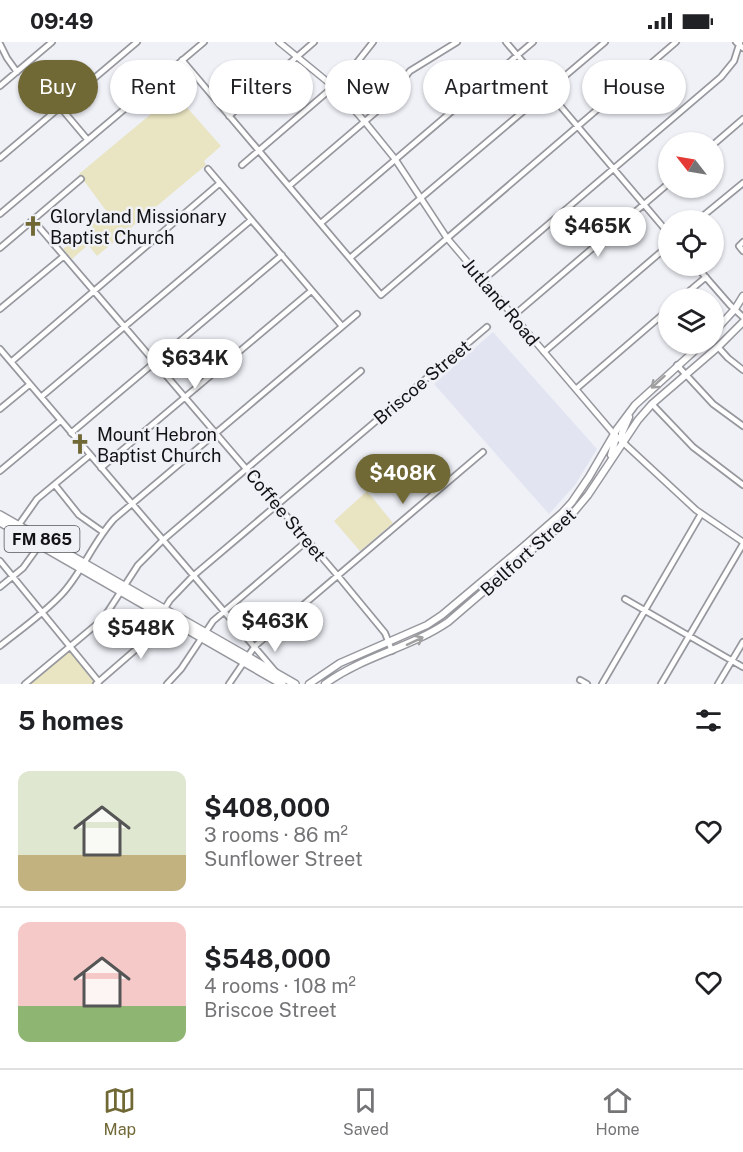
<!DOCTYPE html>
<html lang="en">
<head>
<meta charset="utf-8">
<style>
  body { margin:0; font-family:"Public Sans",sans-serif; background:#f6f6f6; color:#202124; height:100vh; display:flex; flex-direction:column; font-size:22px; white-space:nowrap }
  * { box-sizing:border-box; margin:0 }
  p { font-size:20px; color:#757577 }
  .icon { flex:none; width:33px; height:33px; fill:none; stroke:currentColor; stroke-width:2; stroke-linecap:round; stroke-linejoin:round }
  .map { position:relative; height:642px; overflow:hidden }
  .panel { display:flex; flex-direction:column; background:#fff; flex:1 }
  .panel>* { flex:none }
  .top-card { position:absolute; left:18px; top:18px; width:708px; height:54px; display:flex; gap:12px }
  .needle { width:39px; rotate:301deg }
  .controls { position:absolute; left:658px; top:90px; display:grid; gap:12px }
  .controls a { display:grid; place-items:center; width:66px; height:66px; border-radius:50%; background:#fff; box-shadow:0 2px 4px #0004; font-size:30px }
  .price { position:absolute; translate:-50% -51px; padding:0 14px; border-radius:21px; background:#fff; color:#222; font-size:20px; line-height:39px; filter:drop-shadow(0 2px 3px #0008) }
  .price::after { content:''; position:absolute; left:50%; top:36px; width:18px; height:14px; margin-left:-9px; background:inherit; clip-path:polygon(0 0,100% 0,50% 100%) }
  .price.on { background:#706835; color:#fff }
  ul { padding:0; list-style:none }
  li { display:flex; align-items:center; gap:18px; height:150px; padding:0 18px }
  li+li { border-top:2px solid #e0e0e0 }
  li span { display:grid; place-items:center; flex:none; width:168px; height:120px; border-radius:12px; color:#555 }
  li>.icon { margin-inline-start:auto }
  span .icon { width:72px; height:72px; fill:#fffc; stroke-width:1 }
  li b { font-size:26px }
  h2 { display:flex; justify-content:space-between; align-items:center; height:72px; padding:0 18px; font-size:26px }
  .chip { padding:0 21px; border-radius:27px; background:#fff; box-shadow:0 2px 4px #0004; font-size:21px; line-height:54px }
  .chip.on { background:#706835; color:#fff }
  .status { display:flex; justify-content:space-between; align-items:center; height:42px; padding:0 30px; background:#fff; direction:ltr }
  .status svg { height:16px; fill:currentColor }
  .tab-bar { display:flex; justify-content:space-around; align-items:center; height:84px; border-top:2px solid #e0e0e0; background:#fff; font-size:16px; color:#757577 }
  .tab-bar a { display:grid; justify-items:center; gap:3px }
  .tab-bar .on { color:#706835 }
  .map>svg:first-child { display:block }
</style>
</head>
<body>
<div class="status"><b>09:49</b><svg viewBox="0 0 49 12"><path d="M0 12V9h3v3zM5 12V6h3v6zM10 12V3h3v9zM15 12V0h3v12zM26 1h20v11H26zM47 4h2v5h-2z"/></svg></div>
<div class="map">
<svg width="743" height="642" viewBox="0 0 743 642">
  <rect width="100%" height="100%" fill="#eff1f7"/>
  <path fill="#e2e5f1" d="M493,290L597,407L575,443L549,472L434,342Z"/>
  <path fill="#e9e4c1" d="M175,52L221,104L204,119L206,123L97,214L88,203L72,217L63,207L107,170L79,132Z
    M367,449L393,481L360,509L334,479Z
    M70,609L95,640L93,642H29Z"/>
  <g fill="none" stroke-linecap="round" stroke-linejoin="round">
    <g stroke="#97989e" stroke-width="8">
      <path id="minor" d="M506,0L669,192
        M736,0L743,6
        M0,2L7,16L17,30
        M182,18L381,253L676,0
        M0,44L52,0
        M60,65L87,97
        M229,74L314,0
        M714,102L743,77
        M0,116L137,0
        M242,123L347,33L373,0
        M208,127L342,284
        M289,144L377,69L410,29L457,0
        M0,172L204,0
        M33,178L338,534L385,591L392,609
        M698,178L743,141
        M321,181L533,0
        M743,200L739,204L743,209
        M0,206L81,137
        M350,216L605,0
        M696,224L730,263L743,275
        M483,238L721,35L734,19L740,0
        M681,256L706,235
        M0,267L64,214
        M513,274L669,141
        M718,305L728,316L743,328
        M0,307L275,629
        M544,310L669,203
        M11,320L220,141
        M677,323L713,362L743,384
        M576,347L669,267
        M41,355L251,178
        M652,362L693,405L743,443
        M0,367L29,343
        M71,391L282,213
        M101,426L311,249
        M0,429L60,379
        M55,443L79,473L103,490
        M18,484L37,457L90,413
        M0,519L99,640
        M0,545L23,526L41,501
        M625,557L743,625
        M0,604C20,588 43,572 61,553C82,531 93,500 114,477L357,272
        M580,638L587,642
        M25,642L103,577L138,523L163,498L361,329
        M96,642L134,609L147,595L170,558L193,534L487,285
        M167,642L181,627L213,579L308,498
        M229,642L255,604L483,410
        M602,642L701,472
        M661,642L743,502
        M718,642L743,600"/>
    </g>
    <g stroke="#97989e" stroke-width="8">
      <path id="tertiary" d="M279,0L334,45L365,80L395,117L447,196L614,392L696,468L743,500"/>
    </g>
    <g stroke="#97989e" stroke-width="9">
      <path id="secondary" d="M714,290L735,267L743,254
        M622,399V391L629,375
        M611,413L615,399L614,392
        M309,642L340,621L427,583L442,573L523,505L562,471L572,460L589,435L617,387L635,363L702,302
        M325,642C363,614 408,607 448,580L568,477L588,453L638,378L652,362L718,305L743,280"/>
    </g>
    <g stroke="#97989e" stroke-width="10">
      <path id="primary" d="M0,473L295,642
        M0,480L282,642"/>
    </g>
    <use href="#minor" stroke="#fff" stroke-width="4.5"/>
    <use href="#tertiary" stroke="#fff" stroke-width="5"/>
    <use href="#secondary" stroke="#fff" stroke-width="6"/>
    <use href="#primary" stroke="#fff" stroke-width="7"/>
  </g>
  <defs><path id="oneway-shaft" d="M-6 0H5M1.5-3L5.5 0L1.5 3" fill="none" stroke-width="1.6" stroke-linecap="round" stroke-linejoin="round" transform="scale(1.5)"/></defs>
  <g stroke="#a0a0a1">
    <use href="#oneway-shaft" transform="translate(658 340) rotate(138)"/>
    <use href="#oneway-shaft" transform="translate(415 599) rotate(-25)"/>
  </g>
  <defs>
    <g id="church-bare" transform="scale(1.62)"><path d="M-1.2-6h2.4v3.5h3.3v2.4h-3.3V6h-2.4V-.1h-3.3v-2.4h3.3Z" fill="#706835" stroke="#eff1f7" stroke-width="2.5" paint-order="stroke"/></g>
  </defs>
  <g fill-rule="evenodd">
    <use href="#church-bare" x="33" y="184"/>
    <use href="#church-bare" x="80" y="402"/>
  </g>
  <g text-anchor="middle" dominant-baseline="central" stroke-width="5" stroke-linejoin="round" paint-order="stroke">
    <rect fill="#eff1f7" stroke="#545558" stroke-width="1.5" x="4.5" y="484" width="75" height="26" rx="4.5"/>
    <g font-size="16" font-weight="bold" fill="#121214">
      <text x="42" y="497">FM 865</text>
    </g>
    <g font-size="18" fill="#121214" stroke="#eff1f7" text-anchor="start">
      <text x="50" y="174">Gloryland Missionary<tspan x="50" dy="21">Baptist Church</tspan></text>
      <text x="97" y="392">Mount Hebron<tspan x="97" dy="21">Baptist Church</tspan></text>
    </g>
    <g font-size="18" fill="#121214" stroke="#eff1f7">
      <text transform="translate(501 260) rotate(50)">Jutland Road</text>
      <text transform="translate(422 340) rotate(-40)">Briscoe Street</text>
      <text transform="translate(286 473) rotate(50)">Coffee Street</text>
      <text transform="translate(528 510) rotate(-42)">Bellfort Street</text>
    </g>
  </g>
</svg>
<div class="controls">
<a><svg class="needle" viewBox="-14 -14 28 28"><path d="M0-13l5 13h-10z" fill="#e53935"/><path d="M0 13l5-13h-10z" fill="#757577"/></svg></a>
<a><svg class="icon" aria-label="locate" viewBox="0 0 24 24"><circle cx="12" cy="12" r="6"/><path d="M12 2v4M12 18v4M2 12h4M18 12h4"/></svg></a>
<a><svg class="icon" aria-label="layers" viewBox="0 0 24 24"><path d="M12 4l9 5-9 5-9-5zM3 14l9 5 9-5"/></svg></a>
</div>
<b class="price" style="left:598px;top:216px">$465K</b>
<b class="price" style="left:195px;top:348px">$634K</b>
<b class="price on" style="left:403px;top:463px">$408K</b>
<b class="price" style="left:275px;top:611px">$463K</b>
<b class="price" style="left:141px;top:618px">$548K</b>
<div class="top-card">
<a class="chip on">Buy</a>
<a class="chip">Rent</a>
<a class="chip">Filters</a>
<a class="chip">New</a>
<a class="chip">Apartment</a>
<a class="chip">House</a>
</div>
</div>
<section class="panel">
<h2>5 homes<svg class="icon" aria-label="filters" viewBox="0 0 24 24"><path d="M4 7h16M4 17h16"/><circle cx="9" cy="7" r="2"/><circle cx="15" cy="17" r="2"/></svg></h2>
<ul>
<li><span style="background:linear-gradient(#dfe7d0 70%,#c2b280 0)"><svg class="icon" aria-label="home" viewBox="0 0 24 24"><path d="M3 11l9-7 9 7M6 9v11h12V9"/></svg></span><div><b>$408,000</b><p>3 rooms · 86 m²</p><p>Sunflower Street</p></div><svg class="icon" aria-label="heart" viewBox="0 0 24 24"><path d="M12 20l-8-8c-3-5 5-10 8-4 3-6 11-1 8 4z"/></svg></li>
<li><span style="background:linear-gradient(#f6c9c9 70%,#8fb573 0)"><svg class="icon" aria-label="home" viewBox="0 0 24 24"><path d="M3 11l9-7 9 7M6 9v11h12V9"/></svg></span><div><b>$548,000</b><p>4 rooms · 108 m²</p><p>Briscoe Street</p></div><svg class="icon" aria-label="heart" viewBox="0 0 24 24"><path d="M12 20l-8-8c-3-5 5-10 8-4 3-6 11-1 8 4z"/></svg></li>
</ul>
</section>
<nav class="tab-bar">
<a class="on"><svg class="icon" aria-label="map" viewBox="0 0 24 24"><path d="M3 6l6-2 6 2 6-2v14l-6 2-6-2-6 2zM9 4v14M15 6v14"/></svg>Map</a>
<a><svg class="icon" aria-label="saved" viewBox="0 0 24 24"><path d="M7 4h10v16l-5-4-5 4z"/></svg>Saved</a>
<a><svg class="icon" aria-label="home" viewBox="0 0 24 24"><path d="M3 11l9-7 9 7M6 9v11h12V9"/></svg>Home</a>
</nav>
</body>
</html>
